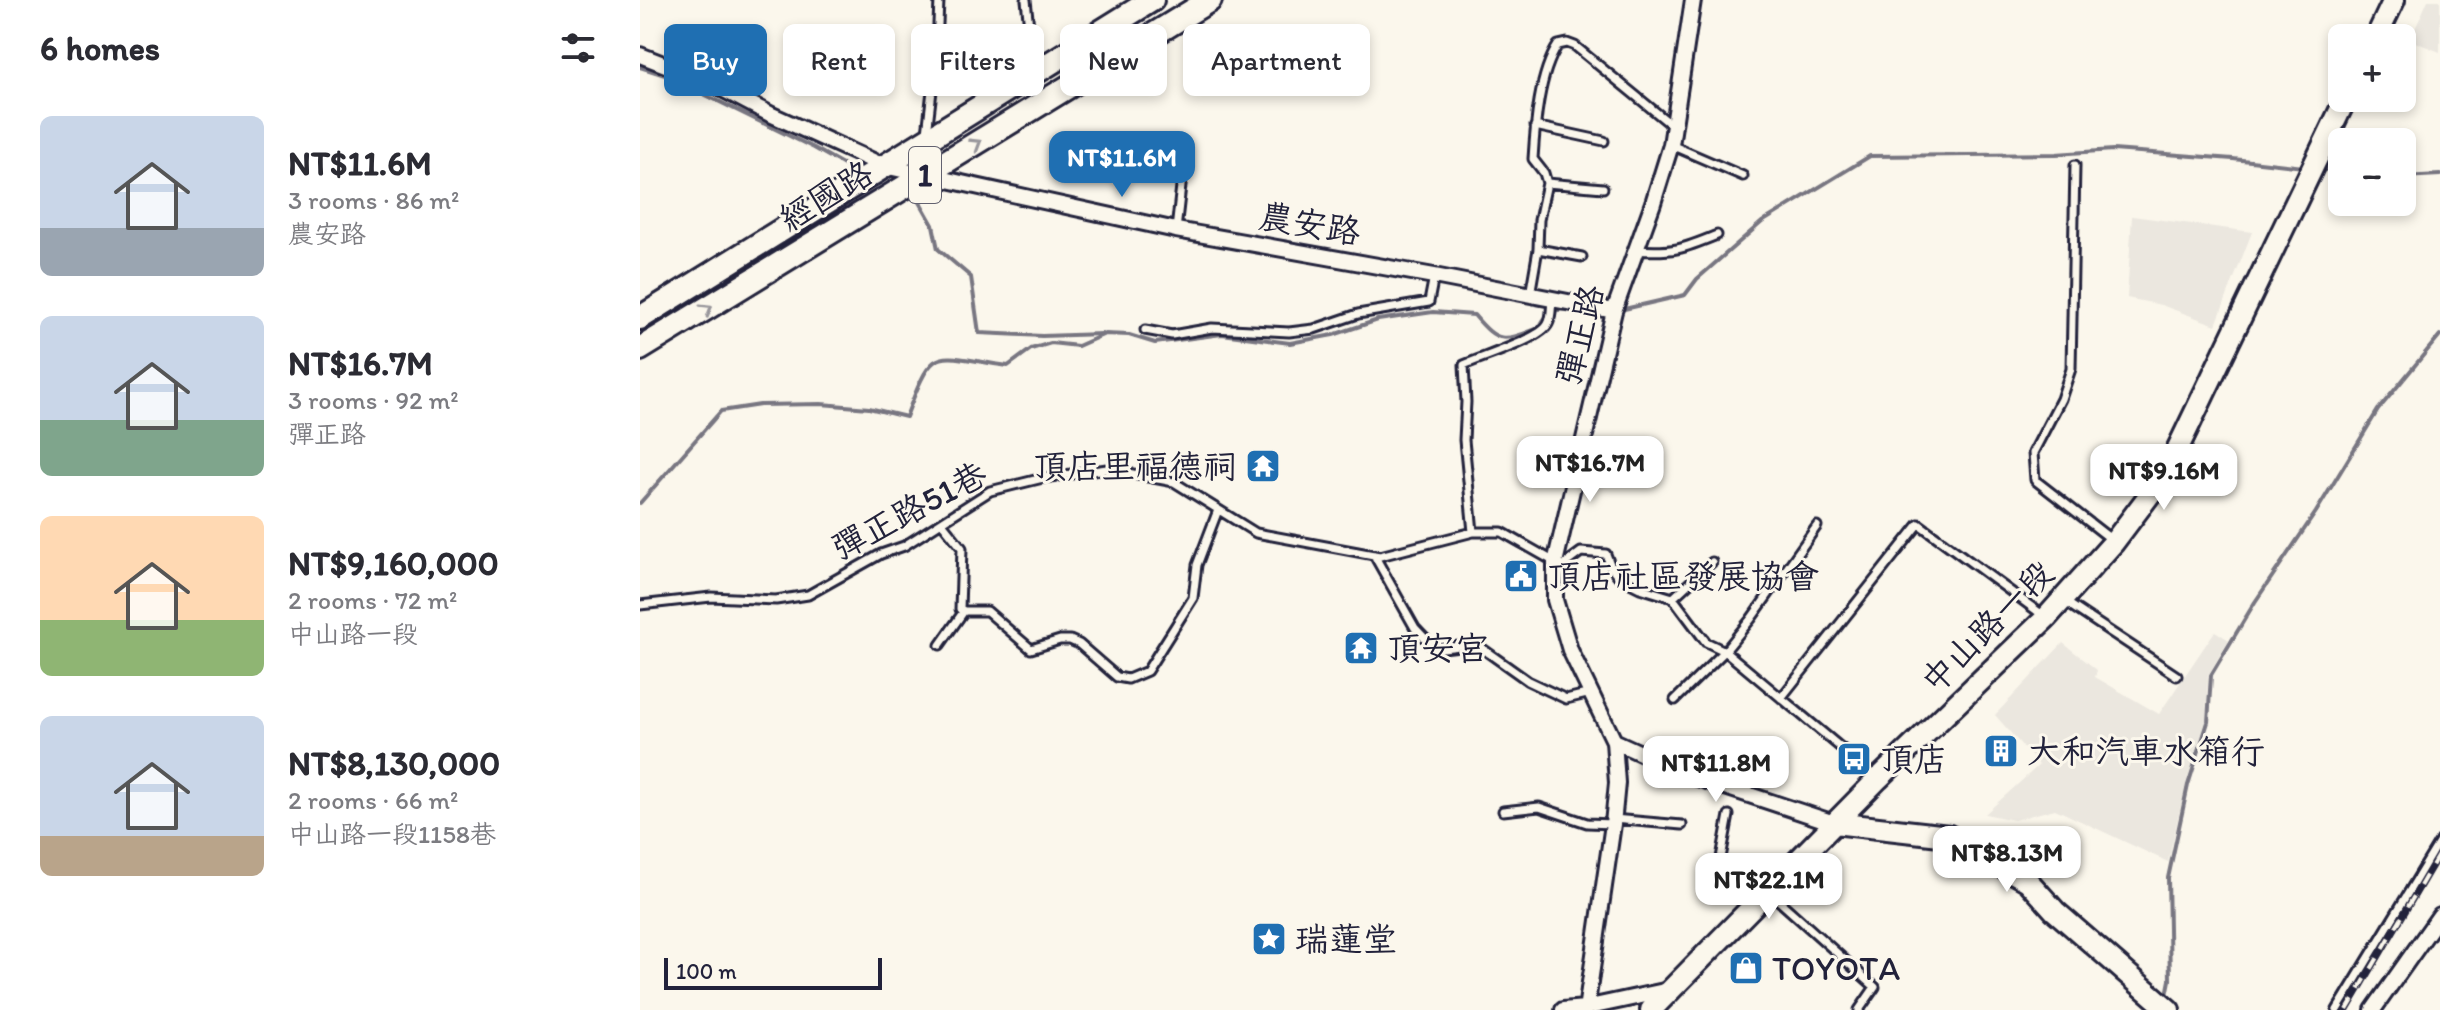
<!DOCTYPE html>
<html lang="en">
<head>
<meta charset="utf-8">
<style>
  body { margin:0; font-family:Itim,"LXGW WenKai TC",sans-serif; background:#f2f2f3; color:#2b2b33; height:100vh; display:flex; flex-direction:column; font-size:30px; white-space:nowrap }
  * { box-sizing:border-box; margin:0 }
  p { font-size:26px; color:#7c7c81 }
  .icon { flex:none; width:44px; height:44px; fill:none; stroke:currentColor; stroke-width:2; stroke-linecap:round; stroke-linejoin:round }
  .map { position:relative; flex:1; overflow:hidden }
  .drawer { display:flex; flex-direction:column; background:#fff; width:640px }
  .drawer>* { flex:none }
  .hud { position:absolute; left:24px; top:24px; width:760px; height:72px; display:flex; gap:16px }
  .tools { position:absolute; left:1688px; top:24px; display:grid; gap:16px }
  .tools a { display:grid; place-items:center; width:88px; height:88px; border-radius:12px; background:#fff; box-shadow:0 4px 12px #0003; font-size:40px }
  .scale { position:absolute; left:24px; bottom:20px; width:218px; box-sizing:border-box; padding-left:8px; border:4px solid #22223b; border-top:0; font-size:22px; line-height:28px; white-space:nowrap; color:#22223b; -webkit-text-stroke:6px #fbf7ec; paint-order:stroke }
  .price { position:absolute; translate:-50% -68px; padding:0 18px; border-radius:16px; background:#fff; color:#222; font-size:26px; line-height:52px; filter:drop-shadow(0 2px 4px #0008) }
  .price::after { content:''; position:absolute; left:50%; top:48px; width:24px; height:18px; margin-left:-12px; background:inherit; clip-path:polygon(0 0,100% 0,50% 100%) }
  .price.on { background:#1f6fb2; color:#fff }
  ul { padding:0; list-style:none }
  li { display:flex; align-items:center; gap:24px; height:200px; padding:0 40px }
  li span { display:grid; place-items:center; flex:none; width:224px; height:160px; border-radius:12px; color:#555 }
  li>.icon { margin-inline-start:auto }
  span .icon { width:96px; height:96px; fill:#fffc; stroke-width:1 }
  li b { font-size:34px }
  h2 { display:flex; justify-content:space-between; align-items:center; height:96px; padding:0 40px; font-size:34px }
  .tag { padding:0 28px; border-radius:12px; background:#fff; box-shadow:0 4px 12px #0003; font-size:28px; line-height:72px }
  .tag.on { background:#1f6fb2; color:#fff }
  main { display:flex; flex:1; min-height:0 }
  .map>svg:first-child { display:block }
</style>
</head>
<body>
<main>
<section class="drawer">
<h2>6 homes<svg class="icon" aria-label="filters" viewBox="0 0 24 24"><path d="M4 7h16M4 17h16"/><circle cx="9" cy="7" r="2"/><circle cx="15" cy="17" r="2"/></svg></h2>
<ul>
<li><span style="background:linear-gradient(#c9d6e8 70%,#9aa5b1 0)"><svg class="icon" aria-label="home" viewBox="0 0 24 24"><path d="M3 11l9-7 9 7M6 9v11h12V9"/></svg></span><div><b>NT$11.6M</b><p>3 rooms · 86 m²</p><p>農安路</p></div></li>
<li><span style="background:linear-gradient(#c9d6e8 65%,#7fa58c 0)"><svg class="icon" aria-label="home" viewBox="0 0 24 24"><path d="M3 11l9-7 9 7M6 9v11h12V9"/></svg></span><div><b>NT$16.7M</b><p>3 rooms · 92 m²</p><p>彈正路</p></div></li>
<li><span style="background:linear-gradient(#ffd9b3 65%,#8fb573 0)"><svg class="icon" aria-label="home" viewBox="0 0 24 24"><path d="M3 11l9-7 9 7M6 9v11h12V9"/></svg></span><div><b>NT$9,160,000</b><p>2 rooms · 72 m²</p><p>中山路一段</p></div></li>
<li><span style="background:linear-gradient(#c9d6e8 75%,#b9a48a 0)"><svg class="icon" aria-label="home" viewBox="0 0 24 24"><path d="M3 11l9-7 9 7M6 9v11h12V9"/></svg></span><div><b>NT$8,130,000</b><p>2 rooms · 66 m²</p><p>中山路一段1158巷</p></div></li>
</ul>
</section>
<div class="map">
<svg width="1800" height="1010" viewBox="0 0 1800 1010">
  <rect width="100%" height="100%" fill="#fbf7ec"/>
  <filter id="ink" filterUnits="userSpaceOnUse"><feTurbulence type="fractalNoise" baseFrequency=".0125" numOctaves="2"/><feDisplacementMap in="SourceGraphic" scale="16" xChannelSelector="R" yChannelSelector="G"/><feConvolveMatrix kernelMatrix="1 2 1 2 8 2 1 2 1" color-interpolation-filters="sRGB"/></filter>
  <g filter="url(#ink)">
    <path fill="#ebe7df" d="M1788,0H1800V52L1770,40Z
      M1492,216L1612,232L1576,325L1521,305L1487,298Z
      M1575,631L1589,640L1568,675L1566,721L1547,780L1528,862L1415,809L1374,820L1345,814L1399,765L1355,715L1423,643L1457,670L1455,677L1519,714Z"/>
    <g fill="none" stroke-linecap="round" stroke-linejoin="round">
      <path stroke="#787681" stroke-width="4" d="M0,67L25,75L174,148L220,174
        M1681,169L1702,172
        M1762,177L1800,175
        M268,196L280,202L293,225L298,249L331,277L339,333L402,336L462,334
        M980,310L1045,295L1057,279L1122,222L1230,156L1416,154L1473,150L1593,159L1664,167
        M0,503L81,411L120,405L181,404L229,408L266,417C295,340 294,356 368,366L391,349L411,343L438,346L465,334L489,335L515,343L582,334L650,343L693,335L738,320L793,312L834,315C859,345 864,341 899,328C912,302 922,310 947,313
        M1526,1000L1530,980L1528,878L1548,785L1568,722L1571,675L1615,602L1676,512L1738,410L1800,335"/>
      <g stroke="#22223b" stroke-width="13">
        <path id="lane" d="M386,0L394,71
          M895,126L964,141
          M287,133L297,48L299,0
          M1031,145L1103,176
          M1435,165L1431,369L1421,399L1393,453L1395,480L1472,540
          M907,183L963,188
          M536,230L542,177
          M898,249L942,257
          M995,250C1033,253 1043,249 1077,235
          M890,295L898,249L899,220L907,183L904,173L893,159C895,125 899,74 918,45L927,43L935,46L1034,127
          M505,330L532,335L572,328L649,332L674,329L718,314L789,302L794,276
          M302,523L322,548L320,609L324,611H347L391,649L420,640H430L439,644L477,677L488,679L507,671L553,598L557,565L578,510
          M1177,526L1111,619L1085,651L1236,777
          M833,532L824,440L826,402L824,365C841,357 901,339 908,324C912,317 911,306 912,299
          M734,555L775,628L795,649L836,644L888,681L926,699L951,693
          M1033,598L1072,562
          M1424,601L1537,676
          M0,605L71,597L136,600L168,595L241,554L264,546L350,491L403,478L467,469L534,482L616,533L734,555L740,556L833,532H862L922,566L941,552L966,554L971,567L980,578L1000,588L1033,598L1066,642L1085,651L1035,700
          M300,645L324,611
          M1141,698L1279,524L1404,616
          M863,811L899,807L947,823L973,824
          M1089,815L1081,858V879H1096L1128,891L1235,987L1219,1010
          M973,819L1042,825
          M1697,1010L1800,841"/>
      </g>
      <g stroke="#22223b" stroke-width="20">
        <path id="street" d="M0,55L67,81L130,114L244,166L536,230L794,276L974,311
          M974,741L1049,775L1194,823
          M923,1010L945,1008L1029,990
          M946,1010L973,824L977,783L974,741L930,650L915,600V563L974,311L1013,203L1031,145L1053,0
          M1733,1010L1800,915"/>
      </g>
      <g stroke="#22223b" stroke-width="26">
        <path id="secondary" d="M1736,38L1754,0
          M1194,823L1309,836L1388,881L1415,911L1529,1010
          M1011,1010L1238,779L1406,618L1474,542L1526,473L1706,98"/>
      </g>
      <g stroke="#22223b" stroke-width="28">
        <path id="primary" d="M0,318L512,0
          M0,349L570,0"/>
      </g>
      <use href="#lane" stroke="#fbf7ec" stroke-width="7"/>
      <use href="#street" stroke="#fbf7ec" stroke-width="14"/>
      <use href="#secondary" stroke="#fbf7ec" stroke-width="20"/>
      <use href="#primary" stroke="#fbf7ec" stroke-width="22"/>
      <g stroke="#22223b" stroke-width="7">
        <path id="rail" d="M1707,1010L1800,852"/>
      </g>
      <use href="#rail" stroke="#fbf7ec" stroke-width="4" stroke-dasharray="12" stroke-linecap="butt"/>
    </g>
    <defs><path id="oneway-chevron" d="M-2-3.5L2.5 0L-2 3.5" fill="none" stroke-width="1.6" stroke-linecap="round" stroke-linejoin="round" transform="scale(2)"/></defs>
    <g stroke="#99979c">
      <use href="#oneway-chevron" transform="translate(336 144) rotate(-32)"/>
      <use href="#oneway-chevron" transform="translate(67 309) rotate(-31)"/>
    </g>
  </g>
  <defs>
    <g id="temple-square" transform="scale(1.8)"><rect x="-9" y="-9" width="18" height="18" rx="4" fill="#1f6fb2" stroke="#fbf7ec"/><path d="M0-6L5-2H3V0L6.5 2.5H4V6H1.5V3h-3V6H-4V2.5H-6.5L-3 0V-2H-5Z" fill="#fff"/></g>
    <g id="civic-square" transform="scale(1.8)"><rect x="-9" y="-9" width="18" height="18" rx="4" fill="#1f6fb2" stroke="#fbf7ec"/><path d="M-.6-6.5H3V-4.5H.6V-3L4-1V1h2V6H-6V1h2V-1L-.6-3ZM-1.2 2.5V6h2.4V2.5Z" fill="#fff"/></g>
    <g id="building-square" transform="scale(1.8)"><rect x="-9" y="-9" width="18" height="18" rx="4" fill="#1f6fb2" stroke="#fbf7ec"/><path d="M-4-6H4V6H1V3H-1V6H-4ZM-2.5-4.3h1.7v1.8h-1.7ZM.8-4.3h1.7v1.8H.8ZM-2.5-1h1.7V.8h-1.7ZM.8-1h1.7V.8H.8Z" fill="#fff"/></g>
    <g id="bus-square" transform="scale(1.8)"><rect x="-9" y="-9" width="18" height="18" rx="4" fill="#1f6fb2" stroke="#fbf7ec"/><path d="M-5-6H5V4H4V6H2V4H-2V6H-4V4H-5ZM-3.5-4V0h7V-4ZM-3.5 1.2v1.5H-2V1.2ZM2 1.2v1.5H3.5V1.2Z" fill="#fff"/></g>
    <g id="sight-square" transform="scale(1.8)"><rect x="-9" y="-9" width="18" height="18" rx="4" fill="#1f6fb2" stroke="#fbf7ec"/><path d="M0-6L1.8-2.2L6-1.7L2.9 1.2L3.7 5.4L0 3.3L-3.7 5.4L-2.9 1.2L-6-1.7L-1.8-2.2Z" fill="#fff"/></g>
    <g id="shop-square" transform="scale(1.8)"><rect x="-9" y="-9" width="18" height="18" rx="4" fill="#1f6fb2" stroke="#fbf7ec"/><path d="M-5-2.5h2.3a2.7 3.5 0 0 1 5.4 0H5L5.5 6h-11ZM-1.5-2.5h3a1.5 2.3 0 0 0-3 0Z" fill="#fff"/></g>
  </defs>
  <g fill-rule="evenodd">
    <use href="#temple-square" x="623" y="466"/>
    <use href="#civic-square" x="881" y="576"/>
    <use href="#temple-square" x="721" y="648"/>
    <use href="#building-square" x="1361" y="751"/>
    <use href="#bus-square" x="1214" y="759"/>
    <use href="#sight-square" x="629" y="939"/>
    <use href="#shop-square" x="1106" y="968"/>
  </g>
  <g text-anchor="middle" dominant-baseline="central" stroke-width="6" stroke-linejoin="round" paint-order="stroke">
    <rect fill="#fbf7ec" stroke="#636270" stroke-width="2" x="269" y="147" width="32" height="56" rx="6"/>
    <g font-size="32" font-weight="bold" fill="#22223b">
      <text x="285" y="175">1</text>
    </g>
    <g font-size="34" fill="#22223b" stroke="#fbf7ec">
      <text transform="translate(186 196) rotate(-31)">經國路</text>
      <text transform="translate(670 224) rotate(10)">農安路</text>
      <text transform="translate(940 335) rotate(-76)">彈正路</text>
      <text transform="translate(269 511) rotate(-28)">彈正路51巷</text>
      <text transform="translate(1347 627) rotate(-45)">中山路一段</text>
    </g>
    <g font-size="34" fill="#22223b" stroke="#fbf7ec" text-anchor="start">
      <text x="597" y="466" text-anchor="end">頂店里福德祠</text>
      <text x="907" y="576">頂店社區發展協會</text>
      <text x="747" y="648">頂安宮</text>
      <text x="1387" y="751">大和汽車水箱行</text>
      <text x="1240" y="759">頂店</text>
      <text x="655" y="939">瑞蓮堂</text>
      <text x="1132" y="968">TOYOTA</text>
    </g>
  </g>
</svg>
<div class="tools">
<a>+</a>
<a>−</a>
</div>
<div class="scale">100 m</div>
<b class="price on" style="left:482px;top:199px">NT$11.6M</b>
<b class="price" style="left:950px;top:504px">NT$16.7M</b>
<b class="price" style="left:1524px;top:512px">NT$9.16M</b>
<b class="price" style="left:1076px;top:804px">NT$11.8M</b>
<b class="price" style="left:1367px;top:894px">NT$8.13M</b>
<b class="price" style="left:1129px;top:921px">NT$22.1M</b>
<div class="hud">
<a class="tag on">Buy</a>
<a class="tag">Rent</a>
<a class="tag">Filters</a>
<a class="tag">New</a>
<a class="tag">Apartment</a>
</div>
</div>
</main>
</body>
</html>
